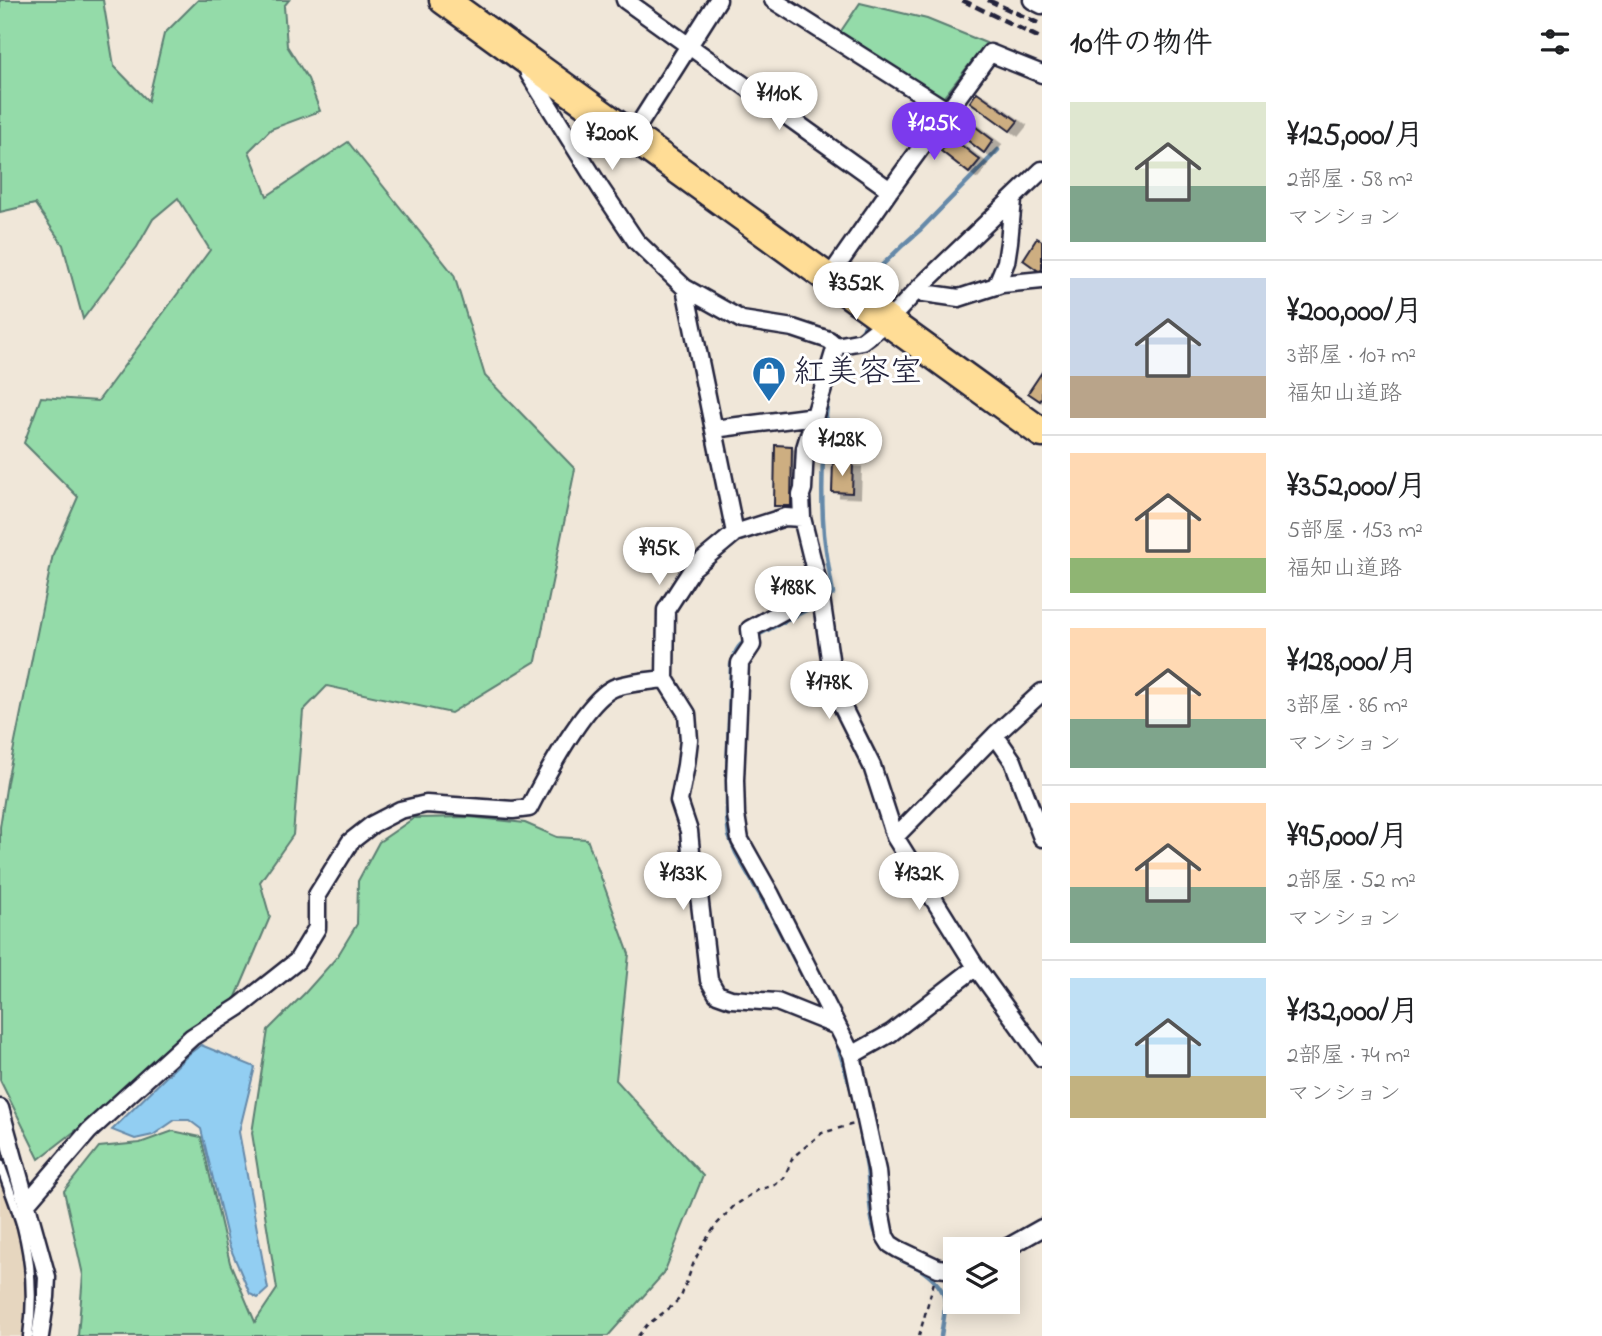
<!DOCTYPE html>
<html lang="ja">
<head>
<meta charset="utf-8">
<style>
  body { margin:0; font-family:"Indie Flower","Klee One",sans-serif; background:#f2f2f2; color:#202124; height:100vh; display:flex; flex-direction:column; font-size:26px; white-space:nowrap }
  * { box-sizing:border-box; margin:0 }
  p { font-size:23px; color:#757577 }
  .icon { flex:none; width:38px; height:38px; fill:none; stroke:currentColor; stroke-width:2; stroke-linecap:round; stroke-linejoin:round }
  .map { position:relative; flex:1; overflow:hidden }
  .panel { display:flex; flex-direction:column; background:#fff; width:560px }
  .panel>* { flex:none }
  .buttons { position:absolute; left:943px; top:1237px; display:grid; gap:14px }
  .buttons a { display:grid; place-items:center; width:77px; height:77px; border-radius:0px; background:#fff; box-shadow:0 4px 18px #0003; font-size:35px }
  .price { position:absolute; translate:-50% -60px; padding:0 16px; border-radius:24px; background:#fff; color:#222; font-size:23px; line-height:46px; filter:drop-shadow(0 2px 4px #0008) }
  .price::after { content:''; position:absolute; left:50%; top:42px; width:21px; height:16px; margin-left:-10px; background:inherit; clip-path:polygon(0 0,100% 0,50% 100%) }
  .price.on { background:#7c3aed; color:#fff }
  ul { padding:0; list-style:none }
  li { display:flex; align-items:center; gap:21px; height:175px; padding:0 28px }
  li+li { border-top:2px solid #e0e0e0 }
  li span { display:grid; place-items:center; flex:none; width:196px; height:140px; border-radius:0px; color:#555 }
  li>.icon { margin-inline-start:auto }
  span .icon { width:84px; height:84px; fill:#fffc; stroke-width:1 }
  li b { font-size:30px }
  h2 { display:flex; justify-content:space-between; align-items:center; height:84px; padding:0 28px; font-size:30px }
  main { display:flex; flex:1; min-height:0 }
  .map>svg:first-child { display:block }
</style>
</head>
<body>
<main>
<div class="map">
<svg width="1042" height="1336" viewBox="0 0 1042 1336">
  <defs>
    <filter id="shadow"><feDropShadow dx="8" dy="4.5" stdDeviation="0" flood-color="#0004"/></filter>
  </defs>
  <rect width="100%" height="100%" fill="#f0e7d9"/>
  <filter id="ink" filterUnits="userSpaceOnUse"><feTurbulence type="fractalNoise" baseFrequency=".0143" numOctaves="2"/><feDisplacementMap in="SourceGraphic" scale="14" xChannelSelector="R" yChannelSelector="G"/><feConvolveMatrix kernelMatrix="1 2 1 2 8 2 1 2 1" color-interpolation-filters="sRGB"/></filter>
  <g filter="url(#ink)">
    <path fill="#e6d6bf" d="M0,1136L29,1235L37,1296L33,1336H0Z"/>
    <path fill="#94dba9" stroke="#5b7e72" stroke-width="2" d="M0,0H103L114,66L148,101L164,34L198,0H289L284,6L287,46L308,79L320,111L271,129L249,151L267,196L348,142L454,275L485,376L575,469L536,661L451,713L327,686L303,711L293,835L260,882L270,917L230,1011L39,1159L0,1080V827L7,782L53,554L78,497L24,443L41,397L98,401L210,250L178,198L153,219L137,247L83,319L63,245L35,204L0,212Z
      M860,3L927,19L986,43L943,98L839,34Z
      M469,817L525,823L557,837L587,839L629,954L616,1080L703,1176L664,1273L608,1336H78L83,1275L64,1191L99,1147L140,1143L173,1131L201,1137L230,1263L255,1322L277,1289L252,1133L268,1030L305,993L337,957L357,924L358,881L379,842L414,818Z"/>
    <path fill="#92cef2" stroke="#6589a9" stroke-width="2" d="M201,1045L255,1067L239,1132L268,1289L258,1298L250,1294L229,1245L201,1129L189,1120H175L153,1135L135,1139L112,1130L189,1054Z"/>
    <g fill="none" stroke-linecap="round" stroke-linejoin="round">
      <path stroke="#6589a9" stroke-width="4.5" d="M875,272L903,245L921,229L998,150
        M859,335L869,320
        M831,388L842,362L851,349
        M825,599L833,594C830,574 826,554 824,534C820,488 823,441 828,396
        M754,637L818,604
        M746,641C737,645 734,656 731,665L727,773V818L729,836L736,853L768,909L812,994
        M836,1040L851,1088
        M857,1113C860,1131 864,1150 867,1168C870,1189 868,1232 884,1247
        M891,1253C899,1261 910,1263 920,1269C952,1291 946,1302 941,1336"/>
    </g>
    <path fill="#cdae81" stroke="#22223b" stroke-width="2" filter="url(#shadow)" d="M977,92L1018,121L1010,131L970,102Z
      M968,121L993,140L984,153L958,133Z
      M952,138L980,160L969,173L941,151Z
      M1037,238L1042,241V269L1040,272L1023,260Z
      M1042,372V398L1040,401L1028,393Z
      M833,435H844V452H833Z
      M775,445L792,446L791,506H774Z
      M833,462L853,463L852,493L832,492Z"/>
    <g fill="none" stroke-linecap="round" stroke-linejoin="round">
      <g stroke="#22223b" stroke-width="13">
        <path id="lane" d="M0,1164C7,1185 16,1206 22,1227C31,1262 33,1300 28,1336"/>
      </g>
      <g stroke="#22223b" stroke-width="21">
        <path id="street" d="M625,0L890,190
          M773,0L948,111
          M1032,0L1042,5
          M527,64L529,74L601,189L636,241L685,288L742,320L793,328L829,340L836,346L862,341L887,322L921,286L1042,170
          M631,137L718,0
          M828,279L890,190L990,53L1042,74
          M996,286L1006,262L1009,242L1013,200
          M685,288L735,533
          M917,292L959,298L1002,284L1042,280
          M836,346L805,448L803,489L801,495L802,518L820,591L835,692L872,766L895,837L976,967L1042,1058
          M714,429L815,416
          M802,518L785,517L735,533L693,568L666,610L665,679L687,714L689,740L686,765L679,801L689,831L693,873L699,895L709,980L717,994L731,999L777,1002L837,1026
          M820,591L750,629L752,645L740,663L735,780L736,815L740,840L771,895L852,1055L877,1171L881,1215L885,1236L890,1244L898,1249L938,1268L946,1269L956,1266
          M995,735L1013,761L1042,838
          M895,837L995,735L1042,692
          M852,1055L891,1033L976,967
          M0,1108L47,1277L46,1297L40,1336
          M27,1203L89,1131L192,1037L239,1007L297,961L317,928V895L350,842L373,824L400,810L426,804L513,810L529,808C544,779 587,697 616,687C631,682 649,681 665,679
          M1000,1250L1010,1246L1042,1228"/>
      </g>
      <g stroke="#22223b" stroke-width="33">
        <path id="highway" d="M444,0L1042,433"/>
      </g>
      <path stroke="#22223b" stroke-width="2.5" stroke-dasharray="5 5" stroke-linecap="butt" d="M638,1336L647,1325L671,1307L681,1297L694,1262L703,1244L717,1224L734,1206L758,1190L775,1185L784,1178L793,1157L822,1133L854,1124
        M919,1336L934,1282"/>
      <use href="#lane" stroke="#fff" stroke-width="8"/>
      <use href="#street" stroke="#fff" stroke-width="16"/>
      <use href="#highway" stroke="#ffdd96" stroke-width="28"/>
      <path stroke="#22223b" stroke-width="4.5" stroke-dasharray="10 5" stroke-linecap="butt" d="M962,0L1042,39
        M988,0L1042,25"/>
    </g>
  </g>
  <defs>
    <g id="shop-pin" transform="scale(1.75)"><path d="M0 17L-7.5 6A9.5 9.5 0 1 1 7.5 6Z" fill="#1f6fb2" stroke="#fff"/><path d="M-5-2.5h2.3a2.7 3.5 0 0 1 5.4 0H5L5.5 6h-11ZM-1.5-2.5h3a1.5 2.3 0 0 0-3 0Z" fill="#fff"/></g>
  </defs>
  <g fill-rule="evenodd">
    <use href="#shop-pin" x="769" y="373"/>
  </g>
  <g text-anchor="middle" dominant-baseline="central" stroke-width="6" stroke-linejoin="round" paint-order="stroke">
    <g font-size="32" fill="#22223b" stroke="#fff" text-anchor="start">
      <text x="794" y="373">紅美容室</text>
    </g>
  </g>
</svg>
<div class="buttons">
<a><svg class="icon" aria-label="layers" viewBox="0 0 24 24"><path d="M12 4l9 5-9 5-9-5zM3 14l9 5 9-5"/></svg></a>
</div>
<b class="price" style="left:779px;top:132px">¥110K</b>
<b class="price on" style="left:934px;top:162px">¥125K</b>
<b class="price" style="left:612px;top:172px">¥200K</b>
<b class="price" style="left:856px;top:322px">¥352K</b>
<b class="price" style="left:842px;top:478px">¥128K</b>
<b class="price" style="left:659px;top:587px">¥95K</b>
<b class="price" style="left:793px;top:626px">¥188K</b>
<b class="price" style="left:829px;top:721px">¥178K</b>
<b class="price" style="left:683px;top:912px">¥133K</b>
<b class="price" style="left:919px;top:912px">¥132K</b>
</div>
<section class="panel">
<h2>10件の物件<svg class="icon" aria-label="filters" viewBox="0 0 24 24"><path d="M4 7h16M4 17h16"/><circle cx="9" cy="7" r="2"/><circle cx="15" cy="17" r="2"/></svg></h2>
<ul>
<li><span style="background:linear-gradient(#dfe7d0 60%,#7fa58c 0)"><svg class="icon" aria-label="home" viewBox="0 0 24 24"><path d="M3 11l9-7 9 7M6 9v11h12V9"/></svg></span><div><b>¥125,000/月</b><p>2部屋 · 58 m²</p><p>マンション</p></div></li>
<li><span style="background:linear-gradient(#c9d6e8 70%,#b9a48a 0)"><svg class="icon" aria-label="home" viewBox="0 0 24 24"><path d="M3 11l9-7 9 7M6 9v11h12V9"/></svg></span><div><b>¥200,000/月</b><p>3部屋 · 107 m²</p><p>福知山道路</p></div></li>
<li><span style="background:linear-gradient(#ffd9b3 75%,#8fb573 0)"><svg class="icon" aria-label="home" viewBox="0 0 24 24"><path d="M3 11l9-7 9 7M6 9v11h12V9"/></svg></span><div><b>¥352,000/月</b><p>5部屋 · 153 m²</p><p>福知山道路</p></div></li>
<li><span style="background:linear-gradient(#ffd9b3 65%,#7fa58c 0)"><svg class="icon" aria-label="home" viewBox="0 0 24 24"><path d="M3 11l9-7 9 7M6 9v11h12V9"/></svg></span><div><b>¥128,000/月</b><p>3部屋 · 86 m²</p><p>マンション</p></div></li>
<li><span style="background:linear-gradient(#ffd9b3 60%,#7fa58c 0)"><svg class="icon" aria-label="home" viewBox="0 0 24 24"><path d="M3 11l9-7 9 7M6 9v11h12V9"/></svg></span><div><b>¥95,000/月</b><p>2部屋 · 52 m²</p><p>マンション</p></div></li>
<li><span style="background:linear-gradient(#bfe0f5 70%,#c2b280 0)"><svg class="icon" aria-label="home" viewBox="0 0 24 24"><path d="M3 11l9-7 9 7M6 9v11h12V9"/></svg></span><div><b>¥132,000/月</b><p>2部屋 · 74 m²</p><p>マンション</p></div></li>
</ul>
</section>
</main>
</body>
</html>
